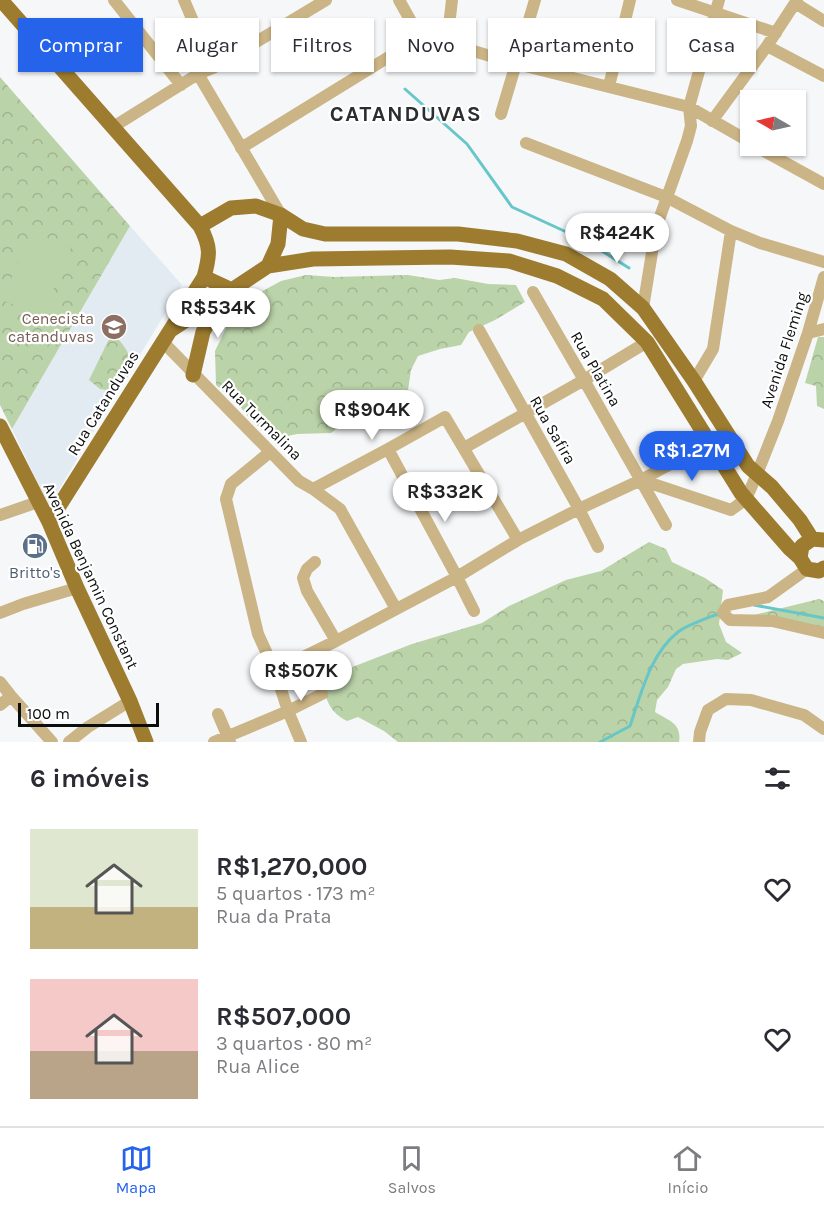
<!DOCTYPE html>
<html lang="pt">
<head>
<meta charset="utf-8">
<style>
  body { margin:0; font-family:Karla,sans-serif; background:#f2f2f3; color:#2b2b33; height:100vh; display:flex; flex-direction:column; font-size:22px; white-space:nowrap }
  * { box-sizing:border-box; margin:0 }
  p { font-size:20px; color:#7c7c81 }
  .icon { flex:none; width:33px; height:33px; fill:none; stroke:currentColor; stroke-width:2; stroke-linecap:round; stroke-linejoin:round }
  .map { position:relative; height:742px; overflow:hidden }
  .details { display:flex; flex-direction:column; background:#fff; flex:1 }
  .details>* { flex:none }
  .guide { position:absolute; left:18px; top:18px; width:789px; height:54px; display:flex; gap:12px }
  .needle { width:39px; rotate:279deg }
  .tools { position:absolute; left:740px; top:90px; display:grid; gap:12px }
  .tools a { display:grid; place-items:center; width:66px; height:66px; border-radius:0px; background:#fff; box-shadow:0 2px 4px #0004; font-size:30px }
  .scale { position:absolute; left:18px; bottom:15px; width:141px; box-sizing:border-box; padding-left:6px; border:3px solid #0c0d0d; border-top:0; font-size:16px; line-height:21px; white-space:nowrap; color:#0c0d0d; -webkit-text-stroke:4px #fff; paint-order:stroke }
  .price { position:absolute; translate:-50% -51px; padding:0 14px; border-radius:21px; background:#fff; color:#222; font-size:20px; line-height:39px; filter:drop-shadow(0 2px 3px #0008) }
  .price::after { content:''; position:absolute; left:50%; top:36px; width:18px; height:14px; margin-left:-9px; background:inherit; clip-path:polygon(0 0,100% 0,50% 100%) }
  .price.selected { background:#2563eb; color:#fff }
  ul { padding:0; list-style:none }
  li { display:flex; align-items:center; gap:18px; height:150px; padding:0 30px }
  li span { display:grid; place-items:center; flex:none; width:168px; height:120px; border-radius:0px; color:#555 }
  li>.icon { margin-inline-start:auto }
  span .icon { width:72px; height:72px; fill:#fffc; stroke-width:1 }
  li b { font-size:26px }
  h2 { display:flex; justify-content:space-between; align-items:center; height:72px; padding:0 30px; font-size:26px }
  .tag { padding:0 21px; border-radius:0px; background:#fff; box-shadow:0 2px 4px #0004; font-size:21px; line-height:54px }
  .tag.selected { background:#2563eb; color:#fff }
  .menu { display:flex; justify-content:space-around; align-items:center; height:84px; border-top:2px solid #e1e1e2; background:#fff; font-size:16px; color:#7c7c81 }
  .menu a { display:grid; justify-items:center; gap:3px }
  .menu .selected { color:#2563eb }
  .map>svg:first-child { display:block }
</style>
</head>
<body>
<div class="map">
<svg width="824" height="742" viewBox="0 0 824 742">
  <defs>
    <pattern id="forest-crowns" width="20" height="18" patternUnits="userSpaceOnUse" patternTransform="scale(1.5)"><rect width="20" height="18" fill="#bbd3a9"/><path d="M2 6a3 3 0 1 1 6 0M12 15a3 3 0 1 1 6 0" fill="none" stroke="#a0b490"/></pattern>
  </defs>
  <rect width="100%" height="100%" fill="#f5f7f9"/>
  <path fill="#e3ebf2" d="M130,226L182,285L49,506L12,429Z"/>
  <path fill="url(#forest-crowns)" d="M0,77L130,226L12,429L0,405Z
    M306,275L334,277L408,275L439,280L455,278L488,284L516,285L525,302L495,320L469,332L461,345L440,349L418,356L411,370L407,397L399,403L362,397L349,419L331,433L297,434L283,437L267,434L251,420L238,404L216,385L215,351L230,320L257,294L281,281Z
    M112,333C122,342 134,356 130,371C128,378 121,386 117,392L100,389L89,380Z
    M818,337H824V409L817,406L816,386L805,383Z
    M649,542L666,549L672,562L705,578L723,590L719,624L726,642L742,653L728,660L717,659L683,664L676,669L668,687L657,700L655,712C669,721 682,723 679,742H398L384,731L358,717L347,721C329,712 327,700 321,682L355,666L412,644L482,623L509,606L566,580L601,571Z
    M819,599L824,601V629L754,615Z"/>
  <path fill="#bbd3a9" d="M32,231L71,248L42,317L2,300Z"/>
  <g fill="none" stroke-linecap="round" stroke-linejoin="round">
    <path stroke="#67c6c8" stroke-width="3" d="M405,89L467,144L512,207L586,241L629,268
      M754,605L824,618
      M600,742L630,726C641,694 650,654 678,632C687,625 708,618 720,613"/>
    <path stroke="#cbb485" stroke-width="12" d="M114,0L181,85
      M184,0L213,68
      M399,0L417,32L447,43L517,64L689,107L750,142
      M677,0L776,33
      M795,3L824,21
      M447,43L452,0
      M767,46L824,76
      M198,74L281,215
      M609,86L630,0
      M501,114L535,0
      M712,121L767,46L797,0
      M113,127L198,74L213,68L326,0
      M526,143L666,197L731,231L760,243L824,262
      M755,146L824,184
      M241,148L413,42L417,32
      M533,292L584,380L666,525
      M643,308L656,228L687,141L691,126L689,107L719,0
      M479,330L579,509L598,547
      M808,333L824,329
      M163,342L299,481L313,489L340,509L396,609
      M694,381L713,349L731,231
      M464,448L584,380L647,342
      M388,449L457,577L474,611
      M270,452L231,484L226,499L258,634L275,671L288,711L301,742
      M641,480L731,510L746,499L757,474L778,421L808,333L824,277
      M313,489L388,449L445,417L518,540
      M0,515L38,502
      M315,562L307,569L303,578L307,591L336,641
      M807,569L768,597L728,605L723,613L730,620L772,621L824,633
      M0,613L23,604L77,588
      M275,671L336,641L457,577L518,540L579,509L641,480L709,443
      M0,682L11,696L52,742
      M0,705L11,696
      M218,714L230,742
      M69,742L88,727L130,701
      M214,742L288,711L322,694
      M699,742L700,732L708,710L726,699L751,700L804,715L824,729"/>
    <path stroke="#9d7c2f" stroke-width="15" d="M1,0L200,226C211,247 210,255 204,277L49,522
      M200,226L231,208L256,206L281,215L303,229L325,234H458L517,241L566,254L610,279L643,308L694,381L748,466L772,487L800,520L812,539
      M268,266L278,244L281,215
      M204,277L232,290
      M171,330L268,266L313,259L450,257L509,261L557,276L603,299L647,342L741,493L790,549L800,558
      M193,375L203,332L221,299
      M0,426L49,522L77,588L130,701L146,742
      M824,540L812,539L802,546L800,558L807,569L819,571L824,568"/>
  </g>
  <defs>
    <g id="university-disc" transform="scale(1.35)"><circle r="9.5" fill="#8d6e63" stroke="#fff"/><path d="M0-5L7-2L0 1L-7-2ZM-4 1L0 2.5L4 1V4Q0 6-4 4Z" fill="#fff"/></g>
    <g id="fuel-disc" transform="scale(1.35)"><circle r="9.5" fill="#5c6f8a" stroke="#fff"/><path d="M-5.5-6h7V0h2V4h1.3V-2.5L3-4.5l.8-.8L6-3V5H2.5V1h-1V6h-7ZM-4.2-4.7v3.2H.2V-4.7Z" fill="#fff"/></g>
  </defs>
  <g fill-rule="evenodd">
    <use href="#university-disc" x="114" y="327"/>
    <use href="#fuel-disc" x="35" y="546"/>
  </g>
  <g text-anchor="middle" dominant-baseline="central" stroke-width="4.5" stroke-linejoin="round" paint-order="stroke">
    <g font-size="16" fill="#785e54" stroke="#fff" text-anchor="end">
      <text x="94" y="318">Cenecista<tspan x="94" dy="18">catanduvas</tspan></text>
    </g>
    <g font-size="16" fill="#0c0d0d" stroke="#fff">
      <text transform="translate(784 350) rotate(-72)">Avenida Fleming</text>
      <text transform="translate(596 369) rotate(60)">Rua Platina</text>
      <text transform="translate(103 403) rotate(-58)">Rua Catanduvas</text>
      <text transform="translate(262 420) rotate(45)">Rua Turmalina</text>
      <text transform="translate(553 430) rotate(60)">Rua Safira</text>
      <text transform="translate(91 576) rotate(65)">Avenida Benjamin Constant</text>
    </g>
    <g font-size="16" fill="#4e5e75" stroke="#fff">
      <text x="35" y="572">Britto's</text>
    </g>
    <g font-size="22" font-weight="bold" letter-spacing="1.5" fill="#2b2d2e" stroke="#fff">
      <text x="406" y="114">CATANDUVAS</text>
    </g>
  </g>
</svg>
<div class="tools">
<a><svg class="needle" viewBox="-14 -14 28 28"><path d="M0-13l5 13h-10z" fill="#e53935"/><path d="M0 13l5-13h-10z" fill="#7c7c81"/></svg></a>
</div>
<div class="scale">100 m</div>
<b class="price" style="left:617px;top:264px">R$424K</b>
<b class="price" style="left:218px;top:339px">R$534K</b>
<b class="price" style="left:372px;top:441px">R$904K</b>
<b class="price selected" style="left:692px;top:482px">R$1.27M</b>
<b class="price" style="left:445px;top:523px">R$332K</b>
<b class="price" style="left:301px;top:702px">R$507K</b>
<div class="guide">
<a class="tag selected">Comprar</a>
<a class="tag">Alugar</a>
<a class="tag">Filtros</a>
<a class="tag">Novo</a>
<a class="tag">Apartamento</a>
<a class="tag">Casa</a>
</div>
</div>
<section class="details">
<h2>6 imóveis<svg class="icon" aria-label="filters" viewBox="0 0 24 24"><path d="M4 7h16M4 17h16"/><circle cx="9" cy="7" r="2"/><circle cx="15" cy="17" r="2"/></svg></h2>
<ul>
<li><span style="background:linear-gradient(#dfe7d0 65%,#c2b280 0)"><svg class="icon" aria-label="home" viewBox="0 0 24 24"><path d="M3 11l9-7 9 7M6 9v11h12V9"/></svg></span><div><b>R$1,270,000</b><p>5 quartos · 173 m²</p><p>Rua da Prata</p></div><svg class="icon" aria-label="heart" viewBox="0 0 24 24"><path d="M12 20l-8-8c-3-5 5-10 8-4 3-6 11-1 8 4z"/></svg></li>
<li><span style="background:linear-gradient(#f6c9c9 60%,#b9a48a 0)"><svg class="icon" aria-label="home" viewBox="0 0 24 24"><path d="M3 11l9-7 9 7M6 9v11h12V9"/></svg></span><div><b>R$507,000</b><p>3 quartos · 80 m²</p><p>Rua Alice</p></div><svg class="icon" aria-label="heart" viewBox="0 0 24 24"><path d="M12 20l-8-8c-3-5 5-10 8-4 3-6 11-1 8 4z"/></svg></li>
</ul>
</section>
<nav class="menu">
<a class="selected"><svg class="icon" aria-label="map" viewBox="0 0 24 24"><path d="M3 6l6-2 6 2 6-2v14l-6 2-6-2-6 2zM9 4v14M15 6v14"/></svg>Mapa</a>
<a><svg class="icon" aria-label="saved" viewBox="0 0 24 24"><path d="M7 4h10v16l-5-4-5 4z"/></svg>Salvos</a>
<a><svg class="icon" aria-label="home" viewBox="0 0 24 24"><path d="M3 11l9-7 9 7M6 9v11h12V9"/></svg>Início</a>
</nav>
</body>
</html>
